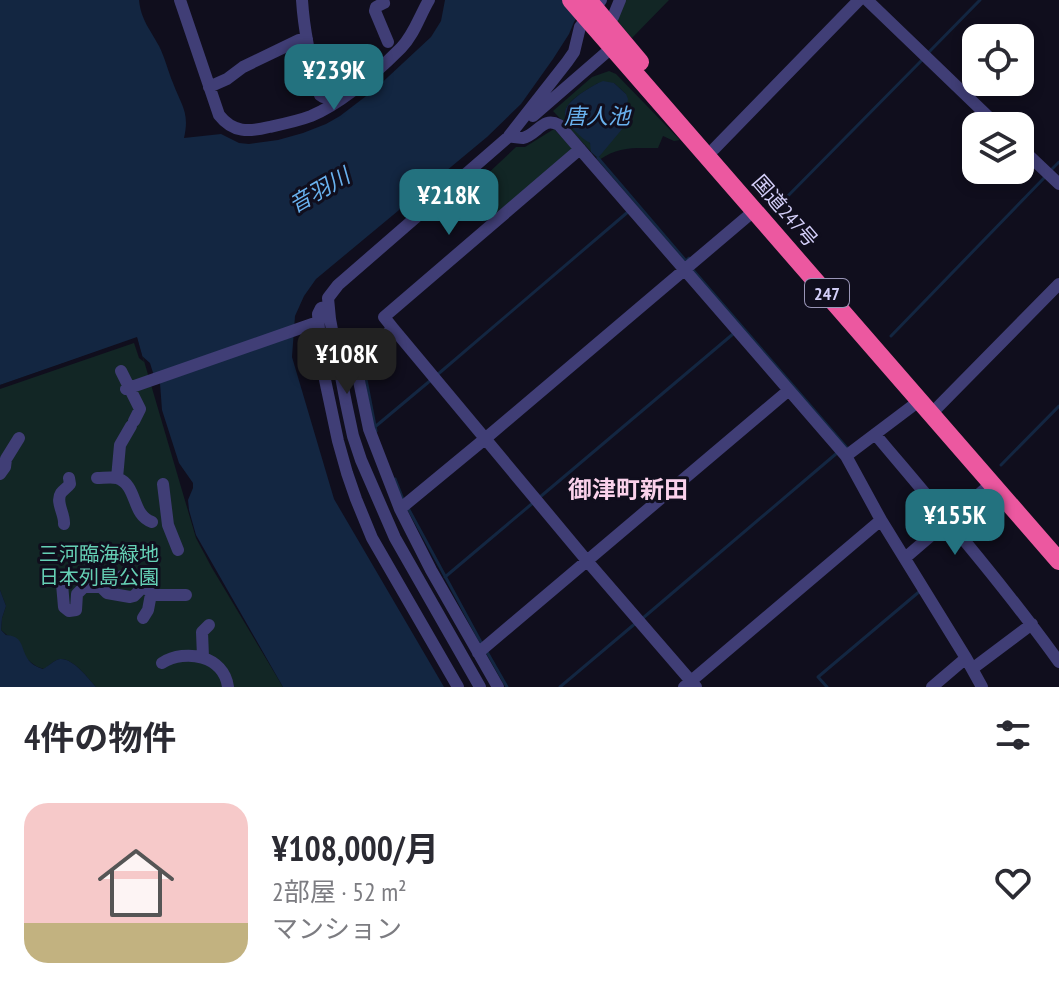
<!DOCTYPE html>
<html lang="ja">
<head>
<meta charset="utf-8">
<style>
  body { margin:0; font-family:"PT Sans Narrow","Noto Sans JP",sans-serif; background:#f2f2f3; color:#2b2b33; height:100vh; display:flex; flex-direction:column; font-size:30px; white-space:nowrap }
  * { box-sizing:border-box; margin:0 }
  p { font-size:26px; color:#7c7c81 }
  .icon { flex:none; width:44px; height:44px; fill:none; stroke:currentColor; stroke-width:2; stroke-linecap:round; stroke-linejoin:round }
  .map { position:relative; height:687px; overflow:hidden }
  .details { display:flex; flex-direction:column; background:#fff; flex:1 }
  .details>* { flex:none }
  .tools { position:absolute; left:962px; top:24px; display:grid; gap:16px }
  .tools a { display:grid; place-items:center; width:72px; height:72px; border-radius:16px; background:#fff; box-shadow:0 4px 12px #0003; font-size:40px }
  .price { position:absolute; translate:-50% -68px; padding:0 18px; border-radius:16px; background:#23727f; color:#fff; font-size:26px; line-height:52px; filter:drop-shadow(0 2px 4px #0008) }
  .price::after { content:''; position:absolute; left:50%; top:48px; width:24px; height:18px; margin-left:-12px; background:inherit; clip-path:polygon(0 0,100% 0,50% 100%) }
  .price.on { background:#222; color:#fff }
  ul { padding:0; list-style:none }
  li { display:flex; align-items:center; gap:24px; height:200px; padding:0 24px }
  li span { display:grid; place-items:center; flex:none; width:224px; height:160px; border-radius:24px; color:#555 }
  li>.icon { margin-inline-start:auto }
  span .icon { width:96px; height:96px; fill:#fffc; stroke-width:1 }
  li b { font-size:34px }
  h2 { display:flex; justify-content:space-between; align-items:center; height:96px; padding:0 24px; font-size:34px }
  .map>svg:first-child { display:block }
</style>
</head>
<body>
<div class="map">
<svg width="1059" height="687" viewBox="0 0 1059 687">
  <rect width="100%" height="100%" fill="#100e1d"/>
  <path fill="#122625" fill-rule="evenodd" d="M622,0H669L632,38L615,18Z
    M609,71L616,74L680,140L674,141L663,136L658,148C634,148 619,146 599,160L553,111L592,77ZM598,83H614L626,94L608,143L598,158C592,152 594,148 589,142C584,135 575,131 569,124C554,106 585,91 598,83Z
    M554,129L573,149L491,221L467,193L516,147H525Z
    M137,337L196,538L212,568L283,687H96C88,678 73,658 60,659C54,660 49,666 44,669C27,665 20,648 10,636L7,635L1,630L2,618L6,606L0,590V385Z"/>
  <path fill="#132641" d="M0,0H139C141,20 150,29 159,46C165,58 168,71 173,83C181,105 190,112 184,138L221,134L239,143L249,144L278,140L303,133L326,124L340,116L374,90L431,37L441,21L445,0H589L574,22L569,34L553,59L521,104L487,137L316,279L304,296L295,316L292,357L334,499L444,687H283L196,535L189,510L188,500L193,488V483L179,463L162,410L160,383L154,376L150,363L142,356L137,338L0,385Z
    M603,81L614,83L626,94L628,99L623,128L598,158L591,152L590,143C584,140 580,136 575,131C559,114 563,107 580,94C588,89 595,84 603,81Z
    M0,590L6,606L2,618L1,630L6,635C31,636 15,661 43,669C49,666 54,660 60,659C73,658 88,678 96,687H0Z"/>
  <path fill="#100e1d" d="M137,337L144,362L139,358L134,343L0,389V385Z"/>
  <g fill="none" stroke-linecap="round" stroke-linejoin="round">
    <path stroke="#132641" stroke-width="3" d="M928,53L980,0
      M598,158L686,261L689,258
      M1050,171L1059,162
      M779,205L923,59
      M693,270L847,448
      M891,336L1045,177
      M363,364L376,431
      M437,375L629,211
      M376,426L431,380
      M1001,465L1059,406
      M395,479L404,502
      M540,497L733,334
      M408,508L483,646
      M445,577L534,502
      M643,618L837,453
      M487,652L507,687
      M560,687L637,622
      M827,687L818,677L920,591"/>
    <path stroke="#403e76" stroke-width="12" d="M180,0L219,115C233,133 249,132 269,127C283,124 298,121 311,116C342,103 377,72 401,48C414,35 420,15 429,0
      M302,0C304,32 311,64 320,95L323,97L345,88
      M383,0L384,3L376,7L375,11L388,42
      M601,0L580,27L574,52L567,62L509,136C512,137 521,138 523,138C538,134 543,116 559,125L846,456L881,520L966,658L982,687
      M867,0L998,126
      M607,22L613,17L620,0
      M209,87L227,79L243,67L299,40L307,39
      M533,116L616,44
      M1020,147L1059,184
      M714,149L859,0
      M328,306L321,308L318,314L321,361L338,441L347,473L356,499L372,538L458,687
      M392,327L588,562L696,687
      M121,371L140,409L134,421
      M126,389L318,322
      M931,414L1059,284
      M875,434C938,509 1002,583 1059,662
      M846,456L919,401
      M0,474L5,467L6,459L19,438
      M97,478C103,478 111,477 117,478C138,485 131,515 152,522
      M117,478L120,445L131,426
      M163,484L168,525L178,550
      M400,509L486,438L755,210
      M64,524C65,514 55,502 61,493C63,490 67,488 70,484L69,478
      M905,558L985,489
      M122,576L136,578L153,595H186
      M62,584L64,607L69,611L76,610L77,594L84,587H101L107,593L130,597L134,596L143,587
      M143,618L148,610L151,594
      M478,653L789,390
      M203,657L202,632L209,625
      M162,663C186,648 224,656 228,687
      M972,669L1032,624
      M480,687L395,538L361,460L353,436L346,403L330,319L328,298L338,285L513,133
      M498,687L431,570L400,509L369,429L354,357L379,347L392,327L384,317L580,149
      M684,687L881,520
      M932,687L966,658"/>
    <path stroke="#ec58a0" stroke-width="18" d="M571,0L1059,561
      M588,0L640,62"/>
  </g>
  <g text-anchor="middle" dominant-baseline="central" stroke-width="6" stroke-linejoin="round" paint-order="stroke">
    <rect fill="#100e1d" stroke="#9995b7" stroke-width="2" x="805" y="279" width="44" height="28" rx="6"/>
    <g font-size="18" font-weight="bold" fill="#d4cff9">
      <text x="827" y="293">247</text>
    </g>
    <g font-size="20" fill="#d4cff9" stroke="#100e1d">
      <text transform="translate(785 211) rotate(49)">国道247号</text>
    </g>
    <g font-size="20" fill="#65d0b5" stroke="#100e1d">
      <text x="99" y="554">三河臨海緑地<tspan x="99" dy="23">日本列島公園</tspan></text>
    </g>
    <g font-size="22" font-style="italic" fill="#69b1ee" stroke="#100e1d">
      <text x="597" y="116">唐人池</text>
      <text transform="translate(319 190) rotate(-30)">音羽川</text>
    </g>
    <g font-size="24" font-weight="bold" fill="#fad1eb" stroke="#100e1d">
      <text x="628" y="489">御津町新田</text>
    </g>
  </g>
</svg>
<div class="tools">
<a><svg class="icon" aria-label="locate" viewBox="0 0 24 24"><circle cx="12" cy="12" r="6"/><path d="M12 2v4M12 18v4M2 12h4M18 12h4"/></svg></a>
<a><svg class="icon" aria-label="layers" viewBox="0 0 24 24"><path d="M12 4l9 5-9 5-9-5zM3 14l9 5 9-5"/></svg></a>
</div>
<b class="price" style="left:334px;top:112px">¥239K</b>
<b class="price" style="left:449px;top:237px">¥218K</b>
<b class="price on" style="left:347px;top:396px">¥108K</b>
<b class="price" style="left:955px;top:557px">¥155K</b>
</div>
<section class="details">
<h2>4件の物件<svg class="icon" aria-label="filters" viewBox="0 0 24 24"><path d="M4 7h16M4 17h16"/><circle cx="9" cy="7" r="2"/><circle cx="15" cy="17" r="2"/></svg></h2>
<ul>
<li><span style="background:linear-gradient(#f6c9c9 75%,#c2b280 0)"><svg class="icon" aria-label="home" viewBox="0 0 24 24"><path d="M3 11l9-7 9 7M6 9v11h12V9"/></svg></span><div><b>¥108,000/月</b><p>2部屋 · 52 m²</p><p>マンション</p></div><svg class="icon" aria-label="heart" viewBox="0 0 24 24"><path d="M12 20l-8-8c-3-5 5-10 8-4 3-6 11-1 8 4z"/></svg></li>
</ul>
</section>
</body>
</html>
